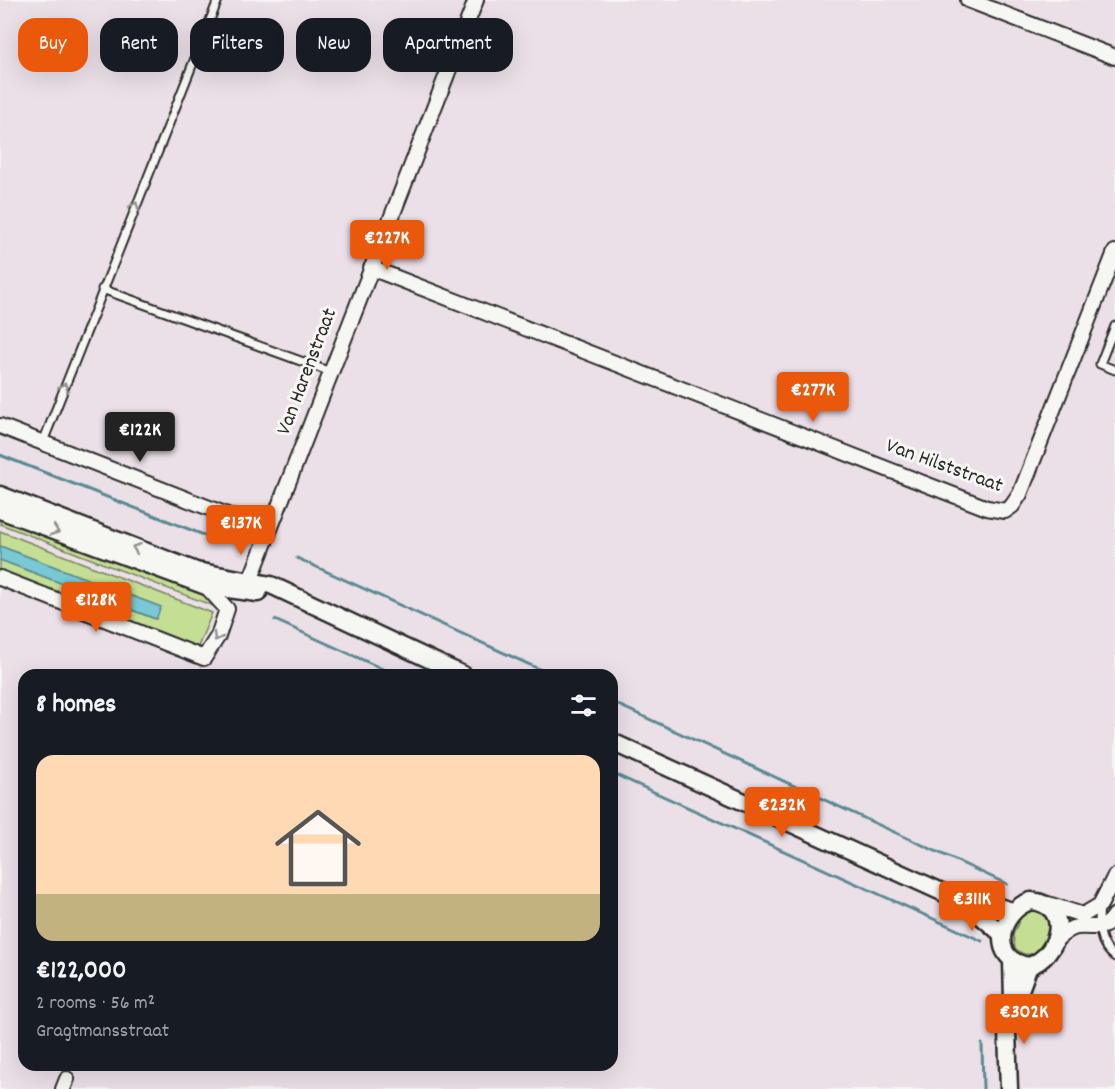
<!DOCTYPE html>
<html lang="en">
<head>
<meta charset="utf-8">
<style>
  body { margin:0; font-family:Dekko,sans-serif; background:#20242c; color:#f1f3f6; height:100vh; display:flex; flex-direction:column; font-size:22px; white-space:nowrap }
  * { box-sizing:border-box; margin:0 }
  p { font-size:20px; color:#9ea1a6 }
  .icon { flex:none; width:33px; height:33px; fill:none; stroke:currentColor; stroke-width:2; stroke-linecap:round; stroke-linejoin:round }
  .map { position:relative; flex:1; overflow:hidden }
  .drawer { position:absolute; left:18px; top:669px; width:600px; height:402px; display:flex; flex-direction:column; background:#171b24; border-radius:18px; box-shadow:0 6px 24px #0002 }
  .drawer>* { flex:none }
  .top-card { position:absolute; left:18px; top:18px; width:600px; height:54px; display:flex; gap:12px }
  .price { position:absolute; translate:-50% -51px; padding:0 14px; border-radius:6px; background:#ea580c; color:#fff; font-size:20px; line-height:39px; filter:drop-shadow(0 2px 3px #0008) }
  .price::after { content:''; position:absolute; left:50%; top:36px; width:18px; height:14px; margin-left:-9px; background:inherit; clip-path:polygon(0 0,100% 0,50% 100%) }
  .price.selected { background:#222; color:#fff }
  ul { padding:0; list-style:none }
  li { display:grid; align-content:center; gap:12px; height:318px; padding:0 18px }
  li+li { border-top:2px solid #363941 }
  li span { display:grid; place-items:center; height:186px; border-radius:18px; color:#555 }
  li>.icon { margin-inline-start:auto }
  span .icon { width:108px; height:108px; fill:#fffc; stroke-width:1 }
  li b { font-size:26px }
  h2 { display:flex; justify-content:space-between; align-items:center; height:72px; padding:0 18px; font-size:26px }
  .chip { padding:0 21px; border-radius:18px; background:#171b24; box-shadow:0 6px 24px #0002; font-size:21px; line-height:54px }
  .chip.selected { background:#ea580c; color:#fff }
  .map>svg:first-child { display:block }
</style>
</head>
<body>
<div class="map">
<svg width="1115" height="1089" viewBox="0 0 1115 1089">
  <rect width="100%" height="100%" fill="#f6f6f2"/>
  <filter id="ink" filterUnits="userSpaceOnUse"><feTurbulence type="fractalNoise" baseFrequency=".0167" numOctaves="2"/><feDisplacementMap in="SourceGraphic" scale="12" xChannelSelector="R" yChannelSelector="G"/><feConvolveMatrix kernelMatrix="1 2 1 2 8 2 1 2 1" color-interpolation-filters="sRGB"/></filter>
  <g filter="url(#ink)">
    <path fill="#ebdfe8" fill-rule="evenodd" d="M0,0H1115V1089H0ZM24,675H612V1065H24Z"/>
    <path fill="#c4de94" stroke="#788460" stroke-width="1.5" d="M0,513L212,595L216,607L0,524Z
      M0,531L212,613L197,649L0,572V560L155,619L160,607L0,546Z
      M1037,909L1048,917C1051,936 1035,968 1015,948L1013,935L1022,914Z"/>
    <path fill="#79c8d5" stroke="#5a8991" stroke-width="1.5" d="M0,546L161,607L156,619L0,560Z"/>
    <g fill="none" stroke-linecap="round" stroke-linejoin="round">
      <path stroke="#5a8991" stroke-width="3" d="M0,455L214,539
        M297,558L552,675
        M275,620L396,675
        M612,702L1007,884
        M612,773L982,941
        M982,1044L983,1089"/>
      <g stroke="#2b2b2b" stroke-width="11">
        <path id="service" d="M102,289L331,372
          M1115,326L1100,364L1115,370
          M43,442L218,0
          M1100,905C1098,925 1098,944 1115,957"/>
      </g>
      <g stroke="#2b2b2b" stroke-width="18">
        <path id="minor" d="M968,0L1115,57
          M371,268L987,508L1005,511L1012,506L1020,494L1115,252
          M0,426L268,531
          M0,578L204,658L218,636L227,609L206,586
          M246,591L476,0
          M1048,904L1083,915L1100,905L1115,876
          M1053,942C1060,937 1068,928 1077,927C1094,925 1104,933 1115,915
          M63,1089L67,1079"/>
      </g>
      <g stroke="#2b2b2b" stroke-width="21">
        <path id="tertiary" d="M0,495L196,571L271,585L463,675
          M0,510L206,586L258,593
          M612,742L966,903L1002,934
          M1031,901C1074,905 1059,957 1029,966C988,961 998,911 1031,901Z
          M966,903H985L1012,911
          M1013,999L1020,990L1029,966
          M1009,1089L1007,1031L1013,999L1012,961"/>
      </g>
      <use href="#service" stroke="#f6f6f2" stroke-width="7"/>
      <use href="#minor" stroke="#f6f6f2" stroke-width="14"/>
      <use href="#tertiary" stroke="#f6f6f2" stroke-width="16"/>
    </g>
    <defs><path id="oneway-chevron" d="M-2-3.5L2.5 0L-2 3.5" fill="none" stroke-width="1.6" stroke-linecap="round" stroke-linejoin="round" transform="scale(1.5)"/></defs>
    <g stroke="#90908e">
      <use href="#oneway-chevron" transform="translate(135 206) rotate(-68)"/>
      <use href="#oneway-chevron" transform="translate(64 387) rotate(-69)"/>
      <use href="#oneway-chevron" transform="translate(55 531) rotate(21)"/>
      <use href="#oneway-chevron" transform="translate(136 548) rotate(-159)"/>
      <use href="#oneway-chevron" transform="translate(217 637) rotate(119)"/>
    </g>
  </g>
  <g text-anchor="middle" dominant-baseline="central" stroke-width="6" stroke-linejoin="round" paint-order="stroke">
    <g font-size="21" fill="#2b2b2b" stroke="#f6f6f2">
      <text transform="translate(308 372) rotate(-69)">Van Harenstraat</text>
      <text transform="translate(944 467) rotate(20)">Van Hilststraat</text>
    </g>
  </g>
</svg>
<b class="price" style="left:387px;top:271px">€227K</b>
<b class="price" style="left:813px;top:423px">€277K</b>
<b class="price selected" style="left:140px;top:463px">€122K</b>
<b class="price" style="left:241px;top:556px">€137K</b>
<b class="price" style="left:96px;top:633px">€128K</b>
<b class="price" style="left:782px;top:838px">€232K</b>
<b class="price" style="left:972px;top:932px">€311K</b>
<b class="price" style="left:1024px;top:1045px">€302K</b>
<div class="top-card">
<a class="chip selected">Buy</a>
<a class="chip">Rent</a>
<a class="chip">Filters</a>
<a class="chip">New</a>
<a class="chip">Apartment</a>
</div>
<section class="drawer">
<h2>8 homes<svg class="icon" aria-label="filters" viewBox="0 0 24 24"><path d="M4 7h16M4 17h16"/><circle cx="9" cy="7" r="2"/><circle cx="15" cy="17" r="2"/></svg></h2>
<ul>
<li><span style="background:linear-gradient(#ffd9b3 75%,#c2b280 0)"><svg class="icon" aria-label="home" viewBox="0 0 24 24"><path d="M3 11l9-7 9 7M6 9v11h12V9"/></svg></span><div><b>€122,000</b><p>2 rooms · 56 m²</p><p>Gragtmansstraat</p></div></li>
</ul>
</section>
</div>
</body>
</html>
